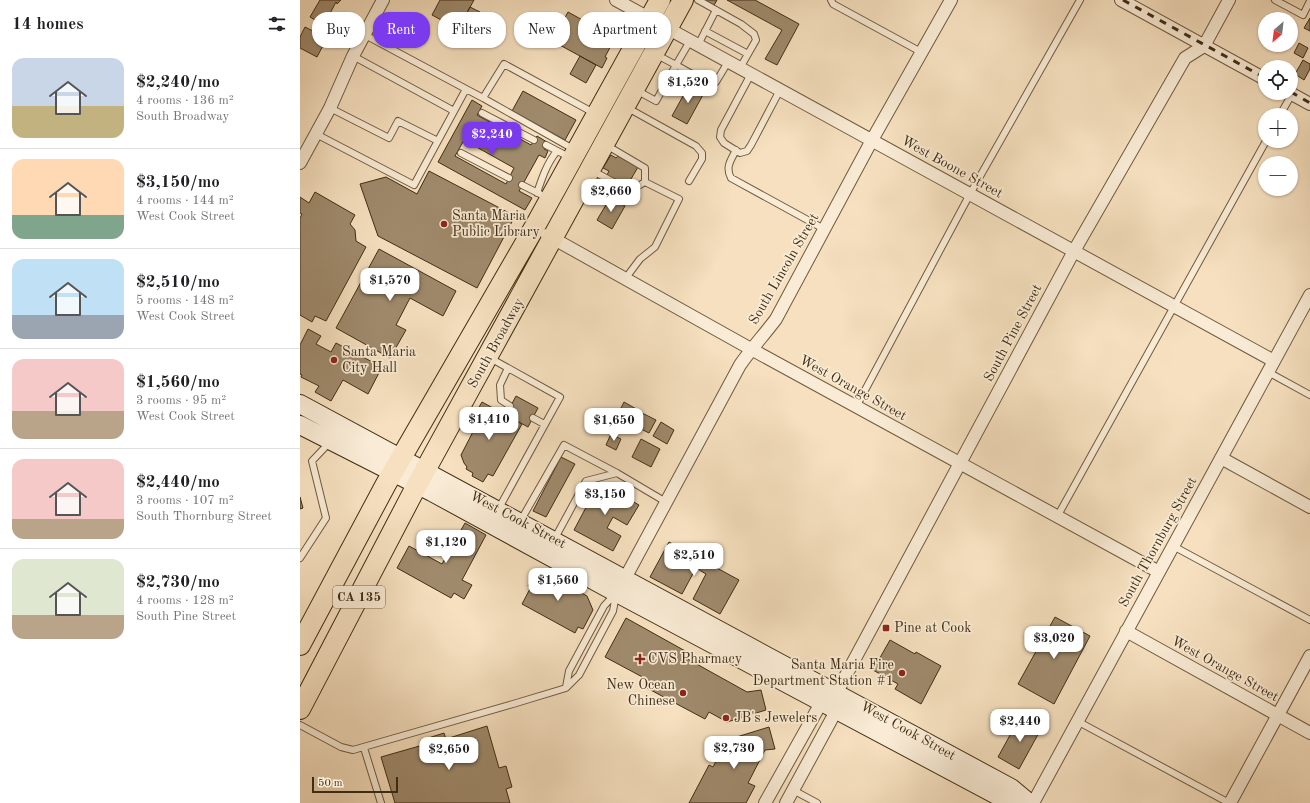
<!DOCTYPE html>
<html lang="en">
<head>
<meta charset="utf-8">
<style>
  body { margin:0; font-family:"Old Standard TT",serif; background:#f6f6f6; color:#202124; height:100vh; display:flex; flex-direction:column; font-size:15px; white-space:nowrap }
  * { box-sizing:border-box; margin:0 }
  p { font-size:13px; color:#757577 }
  .icon { flex:none; width:22px; height:22px; fill:none; stroke:currentColor; stroke-width:2; stroke-linecap:round; stroke-linejoin:round }
  .map { position:relative; flex:1; overflow:hidden }
  .drawer { display:flex; flex-direction:column; background:#fff; width:300px }
  .drawer>* { flex:none }
  .top-card { position:absolute; left:12px; top:12px; width:380px; height:36px; display:flex; gap:8px }
  .needle { width:26px; rotate:208deg }
  .fabs { position:absolute; left:958px; top:12px; display:grid; gap:8px }
  .fabs a { display:grid; place-items:center; width:40px; height:40px; border-radius:50%; background:#fff; box-shadow:0 1px 3px #0004; font-size:20px }
  .scale { position:absolute; left:12px; bottom:10px; width:86px; box-sizing:border-box; padding-left:4px; border:2px solid #412d13; border-top:0; font-size:11px; line-height:14px; white-space:nowrap; color:#412d13; -webkit-text-stroke:3px #f9ebd5; paint-order:stroke }
  .price { position:absolute; translate:-50% -34px; padding:0 9px; border-radius:8px; background:#fff; color:#222; font-size:13px; line-height:26px; filter:drop-shadow(0 1px 2px #0008) }
  .price::after { content:''; position:absolute; left:50%; top:24px; width:12px; height:9px; margin-left:-6px; background:inherit; clip-path:polygon(0 0,100% 0,50% 100%) }
  .price.current { background:#7c3aed; color:#fff }
  ul { padding:0; list-style:none }
  li { display:flex; align-items:center; gap:12px; height:100px; padding:0 12px }
  li+li { border-top:1px solid #e0e0e0 }
  li span { display:grid; place-items:center; flex:none; width:112px; height:80px; border-radius:12px; color:#555 }
  li>.icon { margin-inline-start:auto }
  span .icon { width:48px; height:48px; fill:#fffc; stroke-width:1 }
  li b { font-size:17px }
  h2 { display:flex; justify-content:space-between; align-items:center; height:48px; padding:0 12px; font-size:17px }
  .pill { padding:0 14px; border-radius:16px; background:#fff; box-shadow:0 1px 3px #0004; font-size:14px; line-height:36px }
  .pill.current { background:#7c3aed; color:#fff }
  main { display:flex; flex:1; min-height:0 }
  .map>svg:first-child { display:block }
</style>
</head>
<body>
<main>
<section class="drawer">
<h2>14 homes<svg class="icon" aria-label="filters" viewBox="0 0 24 24"><path d="M4 7h16M4 17h16"/><circle cx="9" cy="7" r="2"/><circle cx="15" cy="17" r="2"/></svg></h2>
<ul>
<li><span style="background:linear-gradient(#c9d6e8 60%,#c2b280 0)"><svg class="icon" aria-label="home" viewBox="0 0 24 24"><path d="M3 11l9-7 9 7M6 9v11h12V9"/></svg></span><div><b>$2,240/mo</b><p>4 rooms · 136 m²</p><p>South Broadway</p></div></li>
<li><span style="background:linear-gradient(#ffd9b3 70%,#7fa58c 0)"><svg class="icon" aria-label="home" viewBox="0 0 24 24"><path d="M3 11l9-7 9 7M6 9v11h12V9"/></svg></span><div><b>$3,150/mo</b><p>4 rooms · 144 m²</p><p>West Cook Street</p></div></li>
<li><span style="background:linear-gradient(#bfe0f5 70%,#9aa5b1 0)"><svg class="icon" aria-label="home" viewBox="0 0 24 24"><path d="M3 11l9-7 9 7M6 9v11h12V9"/></svg></span><div><b>$2,510/mo</b><p>5 rooms · 148 m²</p><p>West Cook Street</p></div></li>
<li><span style="background:linear-gradient(#f6c9c9 65%,#b9a48a 0)"><svg class="icon" aria-label="home" viewBox="0 0 24 24"><path d="M3 11l9-7 9 7M6 9v11h12V9"/></svg></span><div><b>$1,560/mo</b><p>3 rooms · 95 m²</p><p>West Cook Street</p></div></li>
<li><span style="background:linear-gradient(#f6c9c9 75%,#b9a48a 0)"><svg class="icon" aria-label="home" viewBox="0 0 24 24"><path d="M3 11l9-7 9 7M6 9v11h12V9"/></svg></span><div><b>$2,440/mo</b><p>3 rooms · 107 m²</p><p>South Thornburg Street</p></div></li>
<li><span style="background:linear-gradient(#dfe7d0 70%,#b9a48a 0)"><svg class="icon" aria-label="home" viewBox="0 0 24 24"><path d="M3 11l9-7 9 7M6 9v11h12V9"/></svg></span><div><b>$2,730/mo</b><p>4 rooms · 128 m²</p><p>South Pine Street</p></div></li>
</ul>
</section>
<div class="map">
<svg width="1010" height="803" viewBox="0 0 1010 803">
  <rect width="100%" height="100%" fill="#f6e0bf"/>
  <filter id="stains"><feTurbulence type="fractalNoise" baseFrequency=".005" numOctaves="4"/><feColorMatrix values="0 0 0 0 .2 0 0 0 0 .09 0 0 0 0 .02 0 0 0 .5 -.17"/></filter>
  <radialGradient id="worn" r=".72"><stop offset=".6" stop-color="#630" stop-opacity="0"/><stop offset="1" stop-color="#630" stop-opacity=".3"/></radialGradient>
  <path fill="#9f8a6c" stroke="#412d13" fill-rule="evenodd" d="M20,0H41L37,4L36,2L24,25L10,17Z
    M140,0H174L158,29L132,15Z
    M400,0H417L413,7Z
    M427,0H455L499,24L477,65L465,59L482,30Z
    M170,7L180,12L170,30L161,24Z
    M268,12L315,38L305,57L307,58L302,68L256,43L260,36L256,34Z
    M1010,18V31L1004,28Z
    M5,27L27,38L17,57L0,48V37Z
    M999,43L1008,48L1003,58L994,53Z
    M280,56L296,65L286,83L270,74Z
    M1003,60L1010,64V69L1004,80L995,74Z
    M389,85L404,93L387,124L372,116Z
    M223,91L276,120L265,140L212,111Z
    M172,100L182,106L177,115L231,145L237,136L247,142L244,149L248,151L245,158L239,155L219,191L232,198L225,210L138,162ZM164,140L214,168L206,184L155,156Z
    M311,155L316,158L318,156L338,167L327,186L307,175L309,171L303,168Z
    M129,171L215,216L177,288L78,236L60,184L86,177L117,194Z
    M15,192L55,215L50,224L55,230L56,241L66,247L26,321L15,316L12,322L0,315V218L2,214L0,213V197L9,203Z
    M310,198L325,206L312,229L297,220Z
    M79,249L156,291L143,316L110,298L96,325L106,330L90,358L36,328Z
    M8,329L21,336L16,344L31,352L36,343L82,367L68,394L43,380L31,401L15,392L19,386L1,377L2,375L0,374V345Z
    M216,396L238,408L228,427L206,415Z
    M182,402L222,424L193,476L188,474L183,482L172,476L173,473L166,469L167,467L164,463L161,455L177,424L171,421Z
    M324,402L338,410L331,424L317,416Z
    M302,412L311,417L305,427L297,422Z
    M342,413L356,420L349,433L335,426Z
    M361,422L374,430L367,444L353,436Z
    M311,434L321,439L316,450L306,445Z
    M341,439L360,449L351,467L332,457Z
    M261,457L275,464L246,517L233,511Z
    M299,483L339,505L327,525L313,517L307,528L321,536L313,551L274,530Z
    M0,497L3,508L0,509Z
    M165,523L186,535L162,580L172,585L164,599L154,593L151,598L97,568L109,546L142,564Z
    M369,542L439,580L420,614L393,599L406,574L396,568L382,594L350,577Z
    M237,569L287,596L293,610L283,629L278,627L275,633L222,604L231,587L228,586Z
    M755,617L790,636L754,704L718,684Z
    M326,618L387,652L384,657L447,692L461,690L466,710L427,722L409,712L405,719L345,687L348,680L305,657Z
    M590,640L615,654L616,652L641,666L621,704L595,689L598,684L573,670Z
    M720,717L741,729L719,769L698,757Z
    M187,726L199,768L206,766L212,787L206,789L210,803H95L81,757L123,745L122,740L144,733L146,739Z
    M469,727L475,749L465,750L448,783L455,786L446,803H389L409,765L413,767L427,740Z"/>
  <g fill="none" stroke-linecap="round" stroke-linejoin="round">
    <g stroke="#6e5a3e" stroke-width="8">
      <path id="lane" d="M398,0L441,24L454,34L456,40L440,68
        M531,0L533,4L621,52
        M975,0L1003,15L1010,1
        M405,31L448,54
        M390,41L376,65L408,83L413,84L416,82L428,62
        M398,45L416,10
        M53,56L154,111
        M451,74L421,130L420,137L424,143L440,153L447,151L451,145L480,90
        M166,89L183,98
        M336,90L356,101L376,65L357,55
        M326,107L396,146L402,153V159L389,181
        M30,108L89,138L98,121L138,141
        M182,113L234,140
        M980,115L992,94
        M16,134L114,185L166,89L65,35
        M246,145L269,157
        M306,145L345,168V182
        M275,150L183,98L204,64L294,113
        M436,150C431,160 425,167 431,178L524,229
        M161,153L209,178
        M293,171L317,184L331,190L345,182
        M222,185L240,194
        M237,193C242,178 247,163 257,151
        M325,279L340,259L355,247L379,199L345,182
        M190,358L260,397L199,508
        M208,368L200,385L201,400L210,406
        M968,372L1010,395
        M556,407L670,194L780,0
        M233,418L244,424
        M757,517L966,141
        M221,520L264,445L317,473L366,502
        M255,538L286,481L317,473
        M873,546L1010,620
        M0,558L26,518L12,461L30,442
        M266,687L269,671L304,606L315,594
        M777,721L929,803
        M0,725L41,747L53,750L213,704L266,688L279,675L313,611L316,595
        M64,748L81,803
        M493,790L517,803"/>
    </g>
    <g stroke="#6e5a3e" stroke-width="14">
      <path id="street" d="M316,0L974,361
        M821,0L965,79
        M990,93L1010,104
        M0,163L30,108L53,56L83,0
        M247,235L451,349L859,572
        M921,458L1010,507
        M322,584L440,365C451,349 464,335 476,319L572,140L651,0
        M826,631L1010,733
        M465,803L521,703L528,698
        M486,803L536,711L537,692L774,251L885,58L904,46L929,0
        M733,803L1010,295
        M930,803L1010,656"/>
    </g>
    <g stroke="#412d13" stroke-width="20">
      <path id="secondary" d="M0,404C238,530 475,658 711,788L729,803
        M0,425L132,492L317,593L704,799L722,803"/>
    </g>
    <g stroke="#412d13" stroke-width="22">
      <path id="primary" d="M0,645L86,484L234,228L360,0
        M0,709L117,485L383,0"/>
    </g>
    <use href="#lane" stroke="#f9ebd5" stroke-width="6"/>
    <use href="#street" stroke="#f9ebd5" stroke-width="12"/>
    <use href="#secondary" stroke="#f9ebd5" stroke-width="18"/>
    <use href="#primary" stroke="#f6e0bf" stroke-width="20"/>
    <path stroke="#412d13" stroke-width="3" stroke-dasharray="7 7" stroke-linecap="butt" d="M823,0L965,78
      M991,92L1010,103"/>
  </g>
  <g fill="#8f2418" stroke="#f9ebd5" stroke-width="1.5">
    <circle cx="144" cy="224" r="4"/>
    <circle cx="34" cy="360" r="4"/>
    <rect x="582" y="624" width="8" height="8" rx="2"/>
    <path d="M338 653h4v4h4v4h-4v4h-4v-4h-4v-4h4z"/>
    <circle cx="602" cy="673" r="4"/>
    <circle cx="383" cy="693" r="4"/>
    <circle cx="426" cy="718" r="4"/>
  </g>
  <g text-anchor="middle" dominant-baseline="central" stroke-width="3.5" stroke-linejoin="round" paint-order="stroke">
    <rect fill="#f9ebd5" stroke="#78664d" stroke-width="1" x="33" y="586" width="52" height="22" rx="3"/>
    <g font-size="13" font-weight="bold" fill="#412d13">
      <text x="59" y="597">CA 135</text>
    </g>
    <g font-size="14" fill="#412d13" stroke="#f9ebd5">
      <text transform="translate(652 167) rotate(29)">West Boone Street</text>
      <text transform="translate(484 269) rotate(-60)">South Lincoln Street</text>
      <text transform="translate(713 333) rotate(-62)">South Pine Street</text>
      <text transform="translate(196 343) rotate(-61)">South Broadway</text>
      <text transform="translate(553 388) rotate(29)">West Orange Street</text>
      <text transform="translate(218 520) rotate(28)">West Cook Street</text>
      <text transform="translate(858 542) rotate(-61)">South Thornburg Street</text>
      <text transform="translate(925 669) rotate(29)">West Orange Street</text>
      <text transform="translate(608 731) rotate(29)">West Cook Street</text>
    </g>
    <g font-size="14" fill="#412d13" stroke="#f9ebd5" text-anchor="start">
      <text x="152" y="216">Santa Maria<tspan x="152" dy="16">Public Library</tspan></text>
      <text x="42" y="352">Santa Maria<tspan x="42" dy="16">City Hall</tspan></text>
      <text x="594" y="628">Pine at Cook</text>
      <text x="348" y="659">CVS Pharmacy</text>
      <text x="594" y="665" text-anchor="end">Santa Maria Fire<tspan x="594" dy="16">Department Station #1</tspan></text>
      <text x="375" y="685" text-anchor="end">New Ocean<tspan x="375" dy="16">Chinese</tspan></text>
      <text x="434" y="718">JB's Jewelers</text>
    </g>
  </g>
  <rect width="100%" height="100%" filter="url(#stains)"/>
  <rect width="100%" height="100%" fill="url(#worn)"/>
</svg>
<div class="fabs">
<a><svg class="needle" viewBox="-14 -14 28 28"><path d="M0-13l5 13h-10z" fill="#e53935"/><path d="M0 13l5-13h-10z" fill="#757577"/></svg></a>
<a><svg class="icon" aria-label="locate" viewBox="0 0 24 24"><circle cx="12" cy="12" r="6"/><path d="M12 2v4M12 18v4M2 12h4M18 12h4"/></svg></a>
<a>+</a>
<a>−</a>
</div>
<div class="scale">50 m</div>
<b class="price" style="left:388px;top:104px">$1,520</b>
<b class="price current" style="left:192px;top:156px">$2,240</b>
<b class="price" style="left:311px;top:213px">$2,660</b>
<b class="price" style="left:90px;top:302px">$1,570</b>
<b class="price" style="left:189px;top:441px">$1,410</b>
<b class="price" style="left:314px;top:442px">$1,650</b>
<b class="price" style="left:305px;top:516px">$3,150</b>
<b class="price" style="left:146px;top:564px">$1,120</b>
<b class="price" style="left:394px;top:577px">$2,510</b>
<b class="price" style="left:258px;top:602px">$1,560</b>
<b class="price" style="left:754px;top:660px">$3,020</b>
<b class="price" style="left:720px;top:743px">$2,440</b>
<b class="price" style="left:434px;top:770px">$2,730</b>
<b class="price" style="left:149px;top:771px">$2,650</b>
<div class="top-card">
<a class="pill">Buy</a>
<a class="pill current">Rent</a>
<a class="pill">Filters</a>
<a class="pill">New</a>
<a class="pill">Apartment</a>
</div>
</div>
</main>
</body>
</html>
